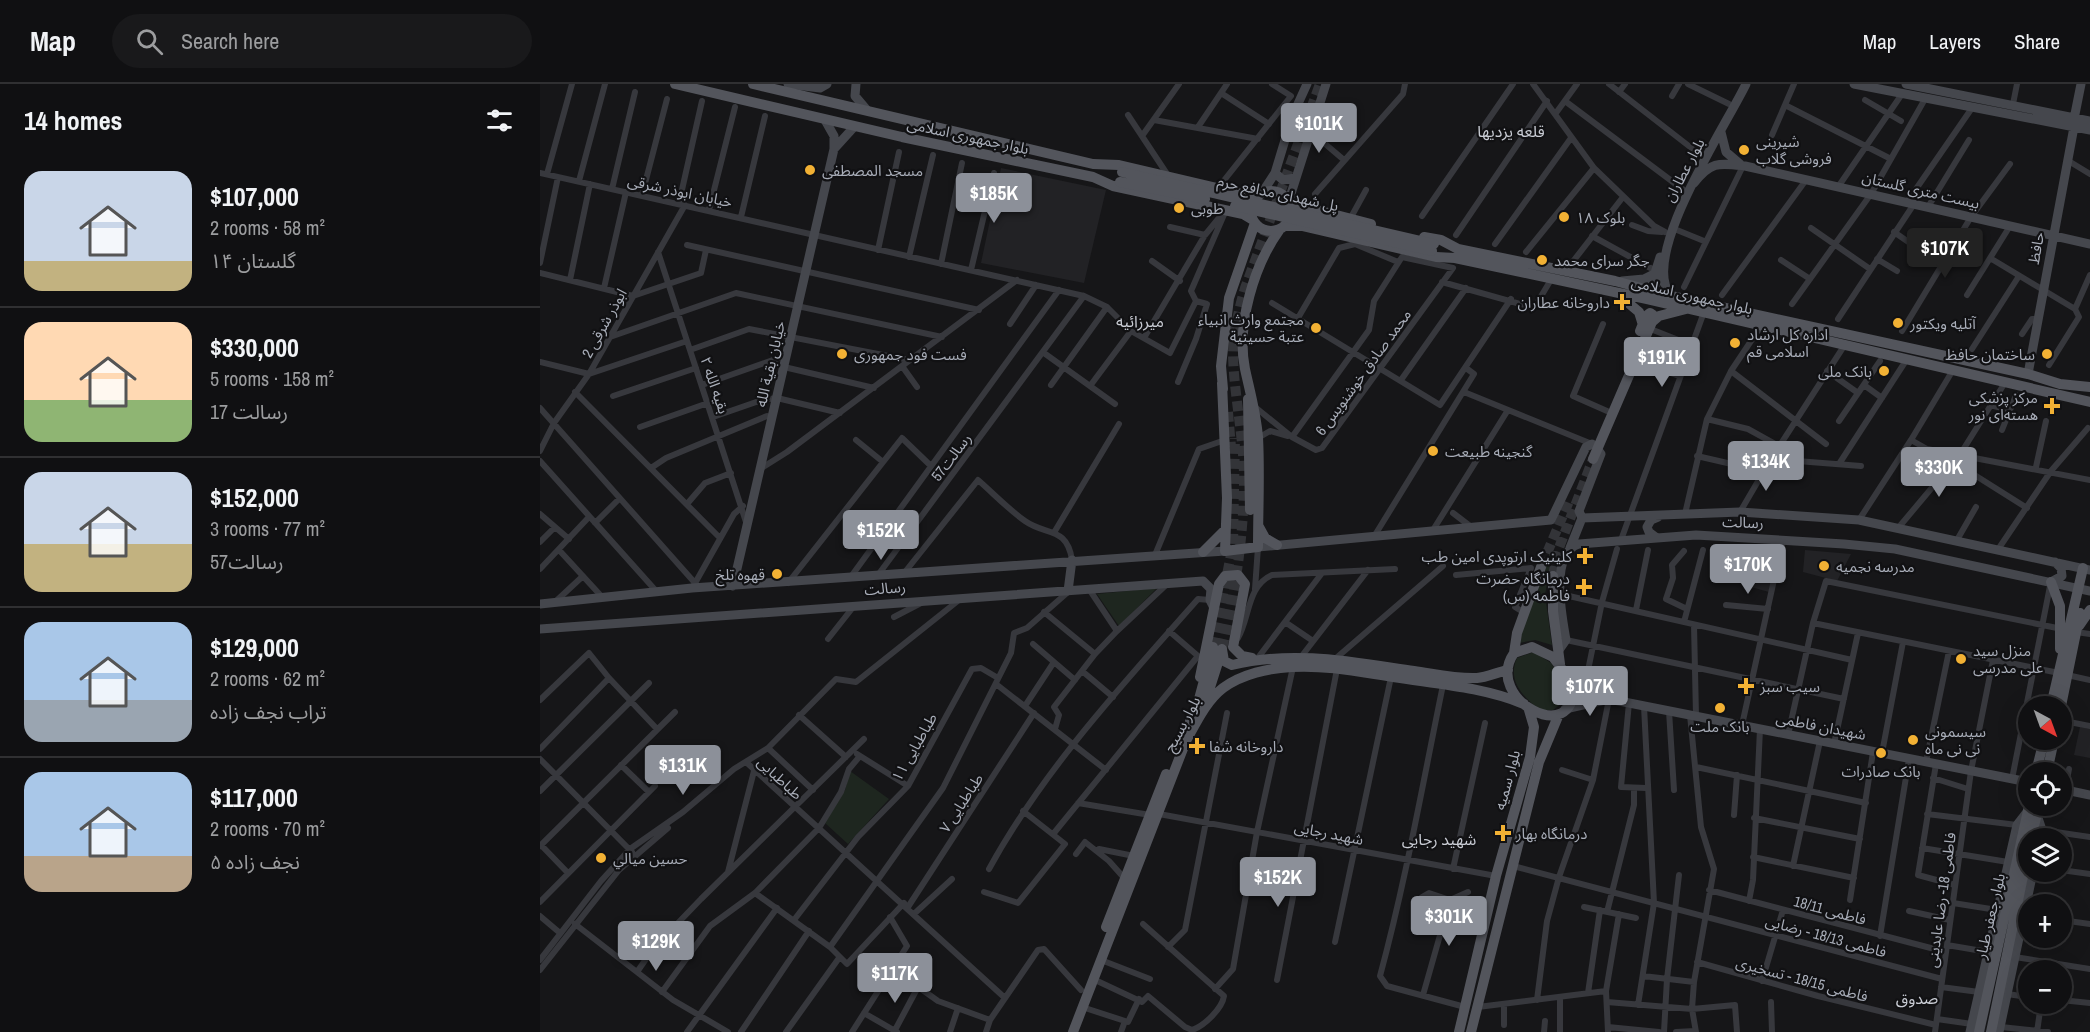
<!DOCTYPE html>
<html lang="en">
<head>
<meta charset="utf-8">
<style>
  body { margin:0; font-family:"Archivo Narrow","Noto Sans Arabic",sans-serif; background:#19191b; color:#f1f3f6; height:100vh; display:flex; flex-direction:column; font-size:22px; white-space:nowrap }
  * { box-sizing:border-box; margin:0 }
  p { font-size:20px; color:#9c9d9f }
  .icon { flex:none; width:33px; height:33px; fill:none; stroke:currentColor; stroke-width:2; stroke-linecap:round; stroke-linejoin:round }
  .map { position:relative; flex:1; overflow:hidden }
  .details { display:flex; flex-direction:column; background:#101012; width:540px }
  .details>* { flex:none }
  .needle { width:39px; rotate:139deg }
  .fabs { position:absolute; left:1478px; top:612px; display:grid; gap:12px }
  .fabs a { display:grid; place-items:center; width:54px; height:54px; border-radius:50%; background:#101012; box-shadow:0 6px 24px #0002,0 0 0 2px #303032; font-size:30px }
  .price { position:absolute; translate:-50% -51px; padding:0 14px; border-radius:6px; background:#8c9099; color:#fff; font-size:20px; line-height:39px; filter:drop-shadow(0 2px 3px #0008) }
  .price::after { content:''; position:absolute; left:50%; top:36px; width:18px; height:14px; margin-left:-9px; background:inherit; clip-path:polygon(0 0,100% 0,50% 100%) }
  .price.on { background:#222; color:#fff }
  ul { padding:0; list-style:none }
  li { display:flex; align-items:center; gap:18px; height:150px; padding:0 24px }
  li+li { border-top:2px solid #303032 }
  li span { display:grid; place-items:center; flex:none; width:168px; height:120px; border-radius:18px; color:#555 }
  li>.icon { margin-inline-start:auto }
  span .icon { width:72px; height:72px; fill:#fffc; stroke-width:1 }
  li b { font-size:26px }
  h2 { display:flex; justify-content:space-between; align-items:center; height:72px; padding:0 24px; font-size:26px }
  header { display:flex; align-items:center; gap:36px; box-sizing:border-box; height:84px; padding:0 30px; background:#101012; border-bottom:2px solid #303032 }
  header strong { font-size:28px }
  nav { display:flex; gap:33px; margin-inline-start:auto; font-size:21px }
  .search { width:420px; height:54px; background:#19191b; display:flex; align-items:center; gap:15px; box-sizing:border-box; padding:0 21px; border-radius:33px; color:#9c9d9f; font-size:22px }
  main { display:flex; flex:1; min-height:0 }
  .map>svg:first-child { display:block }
</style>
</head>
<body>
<header>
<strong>Map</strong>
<div class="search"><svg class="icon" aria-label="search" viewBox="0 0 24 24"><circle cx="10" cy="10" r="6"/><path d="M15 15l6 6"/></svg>Search here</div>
<nav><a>Map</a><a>Layers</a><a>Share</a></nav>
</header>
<main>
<section class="details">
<h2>14 homes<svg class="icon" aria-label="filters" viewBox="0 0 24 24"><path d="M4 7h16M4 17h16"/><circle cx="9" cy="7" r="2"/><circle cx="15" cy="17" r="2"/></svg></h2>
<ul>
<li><span style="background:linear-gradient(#c9d6e8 75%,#c2b280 0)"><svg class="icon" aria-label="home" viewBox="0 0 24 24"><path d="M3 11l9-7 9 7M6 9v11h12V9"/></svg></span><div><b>$107,000</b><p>2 rooms · 58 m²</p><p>گلستان ۱۴</p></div></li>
<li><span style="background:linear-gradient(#ffd9b3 65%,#8fb573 0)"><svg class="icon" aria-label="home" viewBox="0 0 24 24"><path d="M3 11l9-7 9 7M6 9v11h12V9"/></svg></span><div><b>$330,000</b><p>5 rooms · 158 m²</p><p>رسالت 17</p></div></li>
<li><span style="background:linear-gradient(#c9d6e8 60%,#c2b280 0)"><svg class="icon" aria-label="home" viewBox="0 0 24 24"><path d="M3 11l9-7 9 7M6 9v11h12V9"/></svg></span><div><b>$152,000</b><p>3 rooms · 77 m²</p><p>رسالت57</p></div></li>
<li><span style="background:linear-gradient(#a9c7e8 65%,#9aa5b1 0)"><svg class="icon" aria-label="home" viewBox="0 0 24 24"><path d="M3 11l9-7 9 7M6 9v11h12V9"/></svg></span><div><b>$129,000</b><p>2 rooms · 62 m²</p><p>تراب نجف زاده</p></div></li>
<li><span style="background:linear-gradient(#a9c7e8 70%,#b9a48a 0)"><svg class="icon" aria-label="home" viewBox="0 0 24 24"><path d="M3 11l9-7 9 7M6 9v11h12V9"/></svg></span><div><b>$117,000</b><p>2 rooms · 70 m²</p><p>نجف زاده ۵</p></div></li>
</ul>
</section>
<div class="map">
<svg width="1550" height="948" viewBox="0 0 1550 948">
  <rect width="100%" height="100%" fill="#161618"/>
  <path fill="#222225" d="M461,84L566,106L544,199L441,179Z
    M1212,462L1238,465L1229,508L1200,500Z
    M1265,466L1311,470L1297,497L1263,488Z
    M1540,643L1550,645V674L1534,671Z"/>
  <path fill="#1e261f" d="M1014,458L1005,511L1012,561L995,556L979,559V550Z
    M617,504L579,542L557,510Z
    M994,568L1011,579L1028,604L1025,617L1013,626H1000C982,612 967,596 977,574Z
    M310,687L349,715L308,760L285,739L305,706Z"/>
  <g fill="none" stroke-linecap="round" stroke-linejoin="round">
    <path stroke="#333438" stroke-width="10" stroke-dasharray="10 5" stroke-linecap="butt" d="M688,328L691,363
      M1001,483L1030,415
      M1013,492L1017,469L1053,375
      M673,563L693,460L695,354
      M682,565C695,508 704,453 704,394C704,353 694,312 693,271C693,249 699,225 705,204L780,0"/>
    <path stroke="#37383d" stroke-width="6" d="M993,0L1054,84L1114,142L1125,148
      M1069,0L1163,73
      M1148,0L1189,20
      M1079,8L1085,0
      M681,9L729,40
      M1132,12L1139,0
      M1325,16L1361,37
      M1025,17L1145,107
      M1473,20L1477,0
      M1245,21L1351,75
      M1016,29L1037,0
      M588,31L629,93
      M614,36L718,55
      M658,43L687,0
      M770,47L804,76
      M1232,51L1254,0
      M602,52L639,0
      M1527,76L1550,90
      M0,89L544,212L567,223L591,247L630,269L656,217L651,207L686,126
      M7,90L32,0
      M39,97L65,0
      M1298,103L1362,10
      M678,104L751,12L732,0
      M72,105L95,8
      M775,110L863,10L865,0
      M102,111L127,15
      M1367,118L1432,24
      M139,119L162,17
      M1388,123L1429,56
      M169,126L195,23
      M882,132L973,0
      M201,133L225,32
      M810,135L826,106
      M1092,141L1108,147L1122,148
      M630,143L665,151
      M1132,144L1164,157
      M1271,144L1330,185
      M1354,148L1380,166
      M916,151L1007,17
      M1052,152L1116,187
      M955,160L1031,54
      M147,161L439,226
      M338,166L359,68
      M118,168L206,438
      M986,168L1054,84
      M369,173L393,71
      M1450,174L1535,225
      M1337,175L1357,187
      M1241,176L1270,195
      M612,177L640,197
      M0,179L18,93
      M401,180L422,79
      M1031,180L1083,113
      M431,186L454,89
      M0,189L93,212L161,189L166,166
      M30,196L50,100
      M902,198L994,224L1012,194
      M1144,203L1203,82
      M64,204L86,108
      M1182,211L1266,96
      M1427,211L1470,142
      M732,219L900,321L971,215
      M1252,220L1331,110L1385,15
      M758,234L799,164L815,160L858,178
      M1298,235L1374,120
      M470,240L496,201
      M1063,240L1033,312L1067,327
      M1108,244L1151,261
      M1362,247L1431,133L1470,80
      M1482,250L1492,235H1498
      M70,253L196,209L402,253
      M604,254L665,151L683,129
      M1432,265L1479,192
      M150,266L209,245L369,276
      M504,269L575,320
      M1095,276L1139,292
      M0,278L49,290L147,257
      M1509,281L1539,233L1535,225L1550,191
      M362,282L377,303
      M244,283L334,304
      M1191,287L1286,360
      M1287,287L1318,309
      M861,296L926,204
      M638,298L656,255L667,220L656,217
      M162,301L247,271
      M511,301L567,223
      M1324,301L1342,314
      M550,302L591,247
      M35,308L180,454
      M924,308L1052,360
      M73,312L156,284
      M1450,321L1470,326
      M715,323L752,353L776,366L782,364L913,184L862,173L834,217L829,246L752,353
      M0,324L155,499
      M173,333L222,316L237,314L300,329
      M1167,335L1208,345L1239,362
      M1299,337L1340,277
      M100,343L168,319
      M1462,346L1476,311
      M718,354L730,347L748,352
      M316,356L343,378
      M1371,356L1387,365L1550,396
      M0,367L14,339L49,290L145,121
      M1157,372L1196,381
      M1231,375L1321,382
      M0,377L117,508
      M1299,380L1367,275
      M1496,383L1506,337
      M111,384L126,374L227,332
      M220,385L247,368L477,196
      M1433,390L1487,424
      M147,420L165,399L191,389
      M1200,428L1231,375L1304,262
      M913,429L930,442
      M0,430L29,455
      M1145,430L1167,335L1191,287L1221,242
      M1319,436L1371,356L1413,286
      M55,439L79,415
      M1359,443L1421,369L1466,297
      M893,446L968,326
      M515,447L579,340
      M835,451L934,290L926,284
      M1081,456L1164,228
      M1417,456L1436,423
      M0,458L15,443
      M1459,464L1511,387L1548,344
      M19,466L63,514
      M1144,467L1132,481L1133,494L1126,515L1147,525
      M615,471L659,365L685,356
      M0,485L49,433
      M365,488L438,396C453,409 468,425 485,437C506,452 527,442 532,476
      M338,491L544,212
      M916,491L991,484L975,523L983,528
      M310,494L519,206
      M248,499L362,354L391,382
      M154,501L194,430L203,422
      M549,505L577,547L626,501
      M715,505L718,463
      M1020,510L1312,576
      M15,518L43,492
      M1186,521L1228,525
      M1096,526L1108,466
      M504,528L555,570
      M354,533L381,519
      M745,538L773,557
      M1144,538L1163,466
      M1273,539L1519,589
      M1154,541L1156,632
      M1536,548L1550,550
      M698,554C710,533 707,502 732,491L855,485
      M288,555L314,522
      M1026,556L1304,615
      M493,560L535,596
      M761,573L828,486
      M717,575L782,489
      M795,575L903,482
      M542,587L573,613
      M1527,591L1550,596
      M456,600L566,686
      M903,601C883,698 866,796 840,892L847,902L925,923
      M1045,601L1062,518L1077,465
      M0,616L49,569L69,594L117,645
      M1089,619L1081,703L1106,704
      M485,622L514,578
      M1129,627L1134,706
      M259,631L306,673
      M1150,631L1161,743L1174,785L1154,898L1152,925L1156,948
      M1524,637L1550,642
      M1202,641L1243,455
      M515,645L519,631L514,623L555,570L577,547
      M1248,651L1273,539L1286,497L1522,545
      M1294,660L1318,549
      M228,664L273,706
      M0,665L69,594
      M1342,669L1363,558
      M317,670L368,702
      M0,675L92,768
      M206,678L465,914
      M1386,678L1409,567
      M1396,680L1378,791L1415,801
      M81,681L109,708
      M1156,683L1326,719
      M1022,686L1053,696
      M1393,694L1428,705
      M1472,695L1510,502
      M1525,706L1529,685
      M0,707L109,599
      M538,719L610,731
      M619,730L956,792
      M1387,730L1477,741
      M1194,731L1197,691
      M1214,734L1320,755
      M1502,746L1550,753
      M514,749L658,572L629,547
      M1,761L28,789
      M0,762L135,628
      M1382,764L1468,778
      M558,768L559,765L594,772
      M536,770L545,758L569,777L585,795
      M1213,773L1314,794
      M973,782L1402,895
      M1253,782L1280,657
      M449,785C504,685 583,600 658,515L670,516
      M913,785L945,639
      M1521,786L1550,790
      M188,788L214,687
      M1169,806L1406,868
      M444,808L478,819L525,760L483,727
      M215,809L290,863L307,880L364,819
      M882,813L889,809L910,816
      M1310,816L1333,668
      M1209,817L1213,796L1220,645
      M0,818L115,702
      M1413,819L1457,826
      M368,823L494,629
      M1044,823L1096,834
      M1369,827L1410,836
      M1067,828L1094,721V705
      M375,829L412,795
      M0,832L20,849
      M254,836L318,753L368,702L432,585L441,584L458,594
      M1521,836L1550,840
      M35,840L133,916L188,948
      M1340,852L1369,675
      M795,858L851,593
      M1407,861L1448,868
      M290,863L403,704L471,569L474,549L487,544L528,508
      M628,863L645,846L687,629
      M1475,873L1550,885
      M0,876L61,797L90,765L143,728L194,685L228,664L296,595L316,598L419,516
      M561,876L610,895
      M1157,878L1278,912L1396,941
      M353,885L398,917L450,936
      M0,886L79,786L128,744
      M97,888L113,865L161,815L324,655
      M1103,892L1154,898
      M553,895L602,918L608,912L645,943L652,946C664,942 682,925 684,912L603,840
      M737,896L797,585
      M1222,897L1243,826
      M1401,903L1439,908
      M675,905L693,885L717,748L753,583
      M122,908L170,842L215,809L279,744L301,708L309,685L320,672
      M1048,909L1060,826
      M1467,910L1488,913
      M883,911L910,816L928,808
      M997,916L1007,837L1019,793L1053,696L1069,615
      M1521,916L1550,919
      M1067,918L1152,925L1195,921L1197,948
      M1231,918L1232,948
      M1098,921L1114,819L1104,622
      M542,923L588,938L599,915
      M938,923L1066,907
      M324,929L357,948
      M1397,935L1432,940
      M964,941V920
      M1068,943L1119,948
      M1461,943L1508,948
      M147,948L237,824
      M201,948L269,847
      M246,948L299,874
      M312,948L367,862L350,833
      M354,948L378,903
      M410,948L418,924
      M446,948L450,936L498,866L504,865L541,906
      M581,948L585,937
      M1004,948L1005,937
      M1020,948V913
      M1068,948L1066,907L1079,830
      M1124,948L1127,895L1139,791
      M1136,948L1155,947
      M1395,948L1431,687L1453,576
      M1497,948L1501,920"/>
    <path stroke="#45474d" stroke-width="9" d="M248,0L280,4L287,0
      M316,0L315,12L326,25
      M1314,0L1550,46
      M1366,0L1550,37
      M1534,35L1541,0
      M1181,48L1186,68L1200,80
      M294,65L314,43
      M735,89L743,96L755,94
      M1154,99C1171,77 1179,79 1205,82L1550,160
      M722,109L735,89L752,33L767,0
      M749,116L786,0
      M1120,173L1112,198L1116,200L1122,192
      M1082,197L1104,195L1114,190
      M1131,212C1098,173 1186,42 1206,0
      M1488,290L1534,43
      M1058,366L1061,370L1039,427L1042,434L1200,428L1319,436L1550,486
      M1117,454L1109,448L1107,443L1111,436L1118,433
      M718,463L1011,436L1046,363L1052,360
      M1030,464L1042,434
      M1511,498L1522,492L1521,484L1515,478
      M193,502L294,65V52L285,36
      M528,507L532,476
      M0,520L152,504L685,467
      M0,545L663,497L671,505L670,516L673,522
      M1019,566L1026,556C1022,533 1009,469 1039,460L1156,451L1304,460L1355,465L1550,507
      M1030,593L1069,615L1488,698
      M1025,625L1069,615
      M1521,705L1550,711
      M1497,731L1502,746L1500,754
      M1430,948L1477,741L1487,728
      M1459,948L1493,788"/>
    <path stroke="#53555c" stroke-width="10" d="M135,0L362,53L553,93L573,102L703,130L713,136
      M213,0L553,80L579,81L707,111H719
      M711 127a20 20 0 1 1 40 0a20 20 0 1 1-40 0Z
      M750,119L831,140
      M745,142H762L896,173L915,174L1107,215L1550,318
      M884,153L901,156L918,165L1075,197L1131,212L1488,290L1520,300L1550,303
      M1080,212L1099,228L1103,241
      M1100,247L1106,232L1110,229L1113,231L1112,238
      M682,299L687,414L685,467L718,463C718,427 720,389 718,353C716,329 710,308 705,285C696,241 714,181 740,145
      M683,305L681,282L689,214L715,139
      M708,315L710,426
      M1053,375L1112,238L1119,232L1146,225
      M719,443L725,454L737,461
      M663,468L685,446
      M1013,492V527L1020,580
      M1511,498L1520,522V565
      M1539,542L1550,526
      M992,563L1013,573L1033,600C1038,665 942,616 974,569Z
      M682,565L684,577L692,581C753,566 812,578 874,587C895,590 916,595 937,594C947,593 958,588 968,586
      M974,569L977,549L1001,483
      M660,593L679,500L685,492L698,491L705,500L693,563L702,572L712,574
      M665,619L681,569
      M1511,622L1543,484
      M1521,622L1540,529
      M650,637L659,615L673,563
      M1496,688L1504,656
      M1507,688L1514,656
      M1488,695L1485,698L1488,705
      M1521,703V706
      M1491,754L1499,722
      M566,843L626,690
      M533,948L646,657C656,639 666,617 683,604C702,590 729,584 752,583C786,581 820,588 853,593C897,600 942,603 984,620
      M919,948L956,792L990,673L994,643L989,626
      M931,948L999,678L1019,630
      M1439,948L1489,722
      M1451,948L1488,768"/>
    <path stroke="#53555c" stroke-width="10" d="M582,88L894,160
      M580,98L665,115
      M695,122L892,167"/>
  </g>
  <g fill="#f2b134" stroke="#111113" stroke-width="2">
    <circle cx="1204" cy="66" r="6"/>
    <circle cx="270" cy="86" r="6"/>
    <circle cx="639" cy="124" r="6"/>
    <circle cx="1024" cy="133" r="6"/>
    <circle cx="1002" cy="176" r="6"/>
    <path d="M1079 209h6v6h6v6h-6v6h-6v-6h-6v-6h6z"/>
    <circle cx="1358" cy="239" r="6"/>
    <circle cx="776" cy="244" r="6"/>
    <circle cx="1195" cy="259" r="6"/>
    <circle cx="302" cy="270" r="6"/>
    <circle cx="1507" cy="270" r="6"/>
    <circle cx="1344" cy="287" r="6"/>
    <path d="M1509 313h6v6h6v6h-6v6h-6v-6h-6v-6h6z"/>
    <circle cx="893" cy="367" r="6"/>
    <path d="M1042 463h6v6h6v6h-6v6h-6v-6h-6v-6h6z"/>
    <circle cx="1284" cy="482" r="6"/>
    <circle cx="237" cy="490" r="6"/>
    <path d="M1041 494h6v6h6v6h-6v6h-6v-6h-6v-6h6z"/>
    <circle cx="1421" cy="575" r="6"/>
    <path d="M1203 593h6v6h6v6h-6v6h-6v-6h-6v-6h6z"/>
    <circle cx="1180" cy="624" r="6"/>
    <circle cx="1373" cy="656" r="6"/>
    <path d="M654 653h6v6h6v6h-6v6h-6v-6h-6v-6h6z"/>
    <circle cx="1341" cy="669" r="6"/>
    <path d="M960 740h6v6h6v6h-6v6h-6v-6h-6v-6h6z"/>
    <circle cx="61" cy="774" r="6"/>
  </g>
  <g text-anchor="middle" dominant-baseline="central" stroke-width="4.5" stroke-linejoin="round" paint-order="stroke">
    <g font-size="15" fill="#a8adb8" stroke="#111113">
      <text transform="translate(428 52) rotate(12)">بلوار جمهوری اسلامی</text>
      <text transform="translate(1144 86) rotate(-62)">بلوار عطاران</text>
      <text transform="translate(1381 106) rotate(13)">بیست متری گلستان</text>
      <text transform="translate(140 107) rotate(12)">خیابان ابوذر شرقی</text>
      <text transform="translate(738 109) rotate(12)">پل شهدای مدافع حرم</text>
      <text transform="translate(1496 164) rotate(-80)">حافظ</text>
      <text transform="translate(1152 211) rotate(13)">بلوار جمهوری اسلامی</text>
      <text transform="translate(64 239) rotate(-61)">ابوذر شرقی 2</text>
      <text transform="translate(230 280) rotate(-77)">خیابان بقیة الله</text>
      <text transform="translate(823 288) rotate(-54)">محمد صادق خوشنویس 6</text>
      <text transform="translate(175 301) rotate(71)">بقیه الله ۲</text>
      <text transform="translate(411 373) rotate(-53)">رسالت57</text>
      <text transform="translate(1203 438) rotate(2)">رسالت</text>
      <text transform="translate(345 504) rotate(-5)">رسالت</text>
      <text transform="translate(642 640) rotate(-62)">بلوار بسیج</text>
      <text transform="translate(1281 642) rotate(11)">شهیدان فاطمی</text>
      <text transform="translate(374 663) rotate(-60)">طباطبایی ۱۱</text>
      <text transform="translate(240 694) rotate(43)">طباطبایی</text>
      <text transform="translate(967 696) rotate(-75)">بلوار سمیه</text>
      <text transform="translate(421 719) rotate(-57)">طباطبایی ۷</text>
      <text transform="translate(789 749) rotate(11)">شهید رجایی</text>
      <text transform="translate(1401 816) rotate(-82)">فاطمی 18- رضا عابدینی</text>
      <text transform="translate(1290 826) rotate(15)">فاطمی 18/11</text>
      <text transform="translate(1450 832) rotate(-77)">بلوار جعفر طیار</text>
      <text transform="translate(1286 852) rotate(15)">فاطمی 18/13 - رضایی</text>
      <text transform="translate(1262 895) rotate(15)">فاطمی 18/15 - تسخیری</text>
    </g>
    <g font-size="15" fill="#a8adb8" stroke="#111113" text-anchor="start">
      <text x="1216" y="57">شیرینی<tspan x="1216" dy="17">فروشی گلاب</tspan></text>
      <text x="282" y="86">مسجد المصطفی</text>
      <text x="651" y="124">طوبی</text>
      <text x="1036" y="133">بلوک ۱۸</text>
      <text x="1014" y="176">جگر سرای محمد</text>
      <text x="1070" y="218" text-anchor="end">داروخانه عطاران</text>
      <text x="764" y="235" text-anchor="end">مجتمع وارث انبياء<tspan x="764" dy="17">عتبة حسينية</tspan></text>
      <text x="1370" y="239">آتلیه ویکتور</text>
      <text x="1207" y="250">اداره کل ارشاد<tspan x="1207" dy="17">اسلامی قم</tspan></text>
      <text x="314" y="270">فست فود جمهوری</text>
      <text x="1495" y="270" text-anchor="end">ساختمان حافظ</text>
      <text x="1332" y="287" text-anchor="end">بانک ملی</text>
      <text x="1498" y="313" text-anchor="end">مرکز پزشکی<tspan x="1498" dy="17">هسته‌ای نور</tspan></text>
      <text x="905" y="367">گنجینه طبیعت</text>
      <text x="1032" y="472" text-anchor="end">کلینیک ارتوپدی امین طب</text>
      <text x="1296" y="482">مدرسه نجمیه</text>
      <text x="225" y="490" text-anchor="end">قهوه تلخ</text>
      <text x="1030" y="494" text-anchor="end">درمانگاه حضرت<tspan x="1030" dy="17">فاطمه (س)</tspan></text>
      <text x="1433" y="566">منزل سید<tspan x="1433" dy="17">علی مدرسی</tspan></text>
      <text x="1220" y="602">سیب سبز</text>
      <text x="1180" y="642" text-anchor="middle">بانک ملت</text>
      <text x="1385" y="647">سیسمونی<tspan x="1385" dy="17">نی نی ماه</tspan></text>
      <text x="669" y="662">داروخانه شفا</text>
      <text x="1341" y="687" text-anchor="middle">بانک صادرات</text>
      <text x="976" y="749">درمانگاه بهار</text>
      <text x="73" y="774">حسين ميالي</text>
    </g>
    <g font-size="16" fill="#c9ccd4" stroke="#111113">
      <text x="971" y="47">قلعه یزدیها</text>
      <text x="600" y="237">میرزائیه</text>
      <text x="899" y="755">شهید رجایی</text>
      <text x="1377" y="914">صدوق</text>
    </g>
  </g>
</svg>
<div class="fabs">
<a><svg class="needle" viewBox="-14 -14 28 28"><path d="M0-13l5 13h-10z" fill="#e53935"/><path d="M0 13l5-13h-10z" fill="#9c9d9f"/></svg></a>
<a><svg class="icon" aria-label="locate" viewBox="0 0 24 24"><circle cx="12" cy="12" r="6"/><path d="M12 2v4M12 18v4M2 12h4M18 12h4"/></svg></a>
<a><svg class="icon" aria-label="layers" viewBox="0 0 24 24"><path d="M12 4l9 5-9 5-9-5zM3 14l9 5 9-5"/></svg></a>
<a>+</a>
<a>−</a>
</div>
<b class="price" style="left:779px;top:70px">$101K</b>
<b class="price" style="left:454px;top:140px">$185K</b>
<b class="price on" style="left:1405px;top:195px">$107K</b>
<b class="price" style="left:1122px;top:304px">$191K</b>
<b class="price" style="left:1226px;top:408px">$134K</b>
<b class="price" style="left:1399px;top:414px">$330K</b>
<b class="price" style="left:341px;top:477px">$152K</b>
<b class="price" style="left:1208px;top:511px">$170K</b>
<b class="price" style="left:1050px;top:633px">$107K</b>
<b class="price" style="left:143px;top:712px">$131K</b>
<b class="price" style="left:738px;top:824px">$152K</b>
<b class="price" style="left:909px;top:863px">$301K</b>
<b class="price" style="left:116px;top:888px">$129K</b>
<b class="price" style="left:355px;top:920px">$117K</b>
</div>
</main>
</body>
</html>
